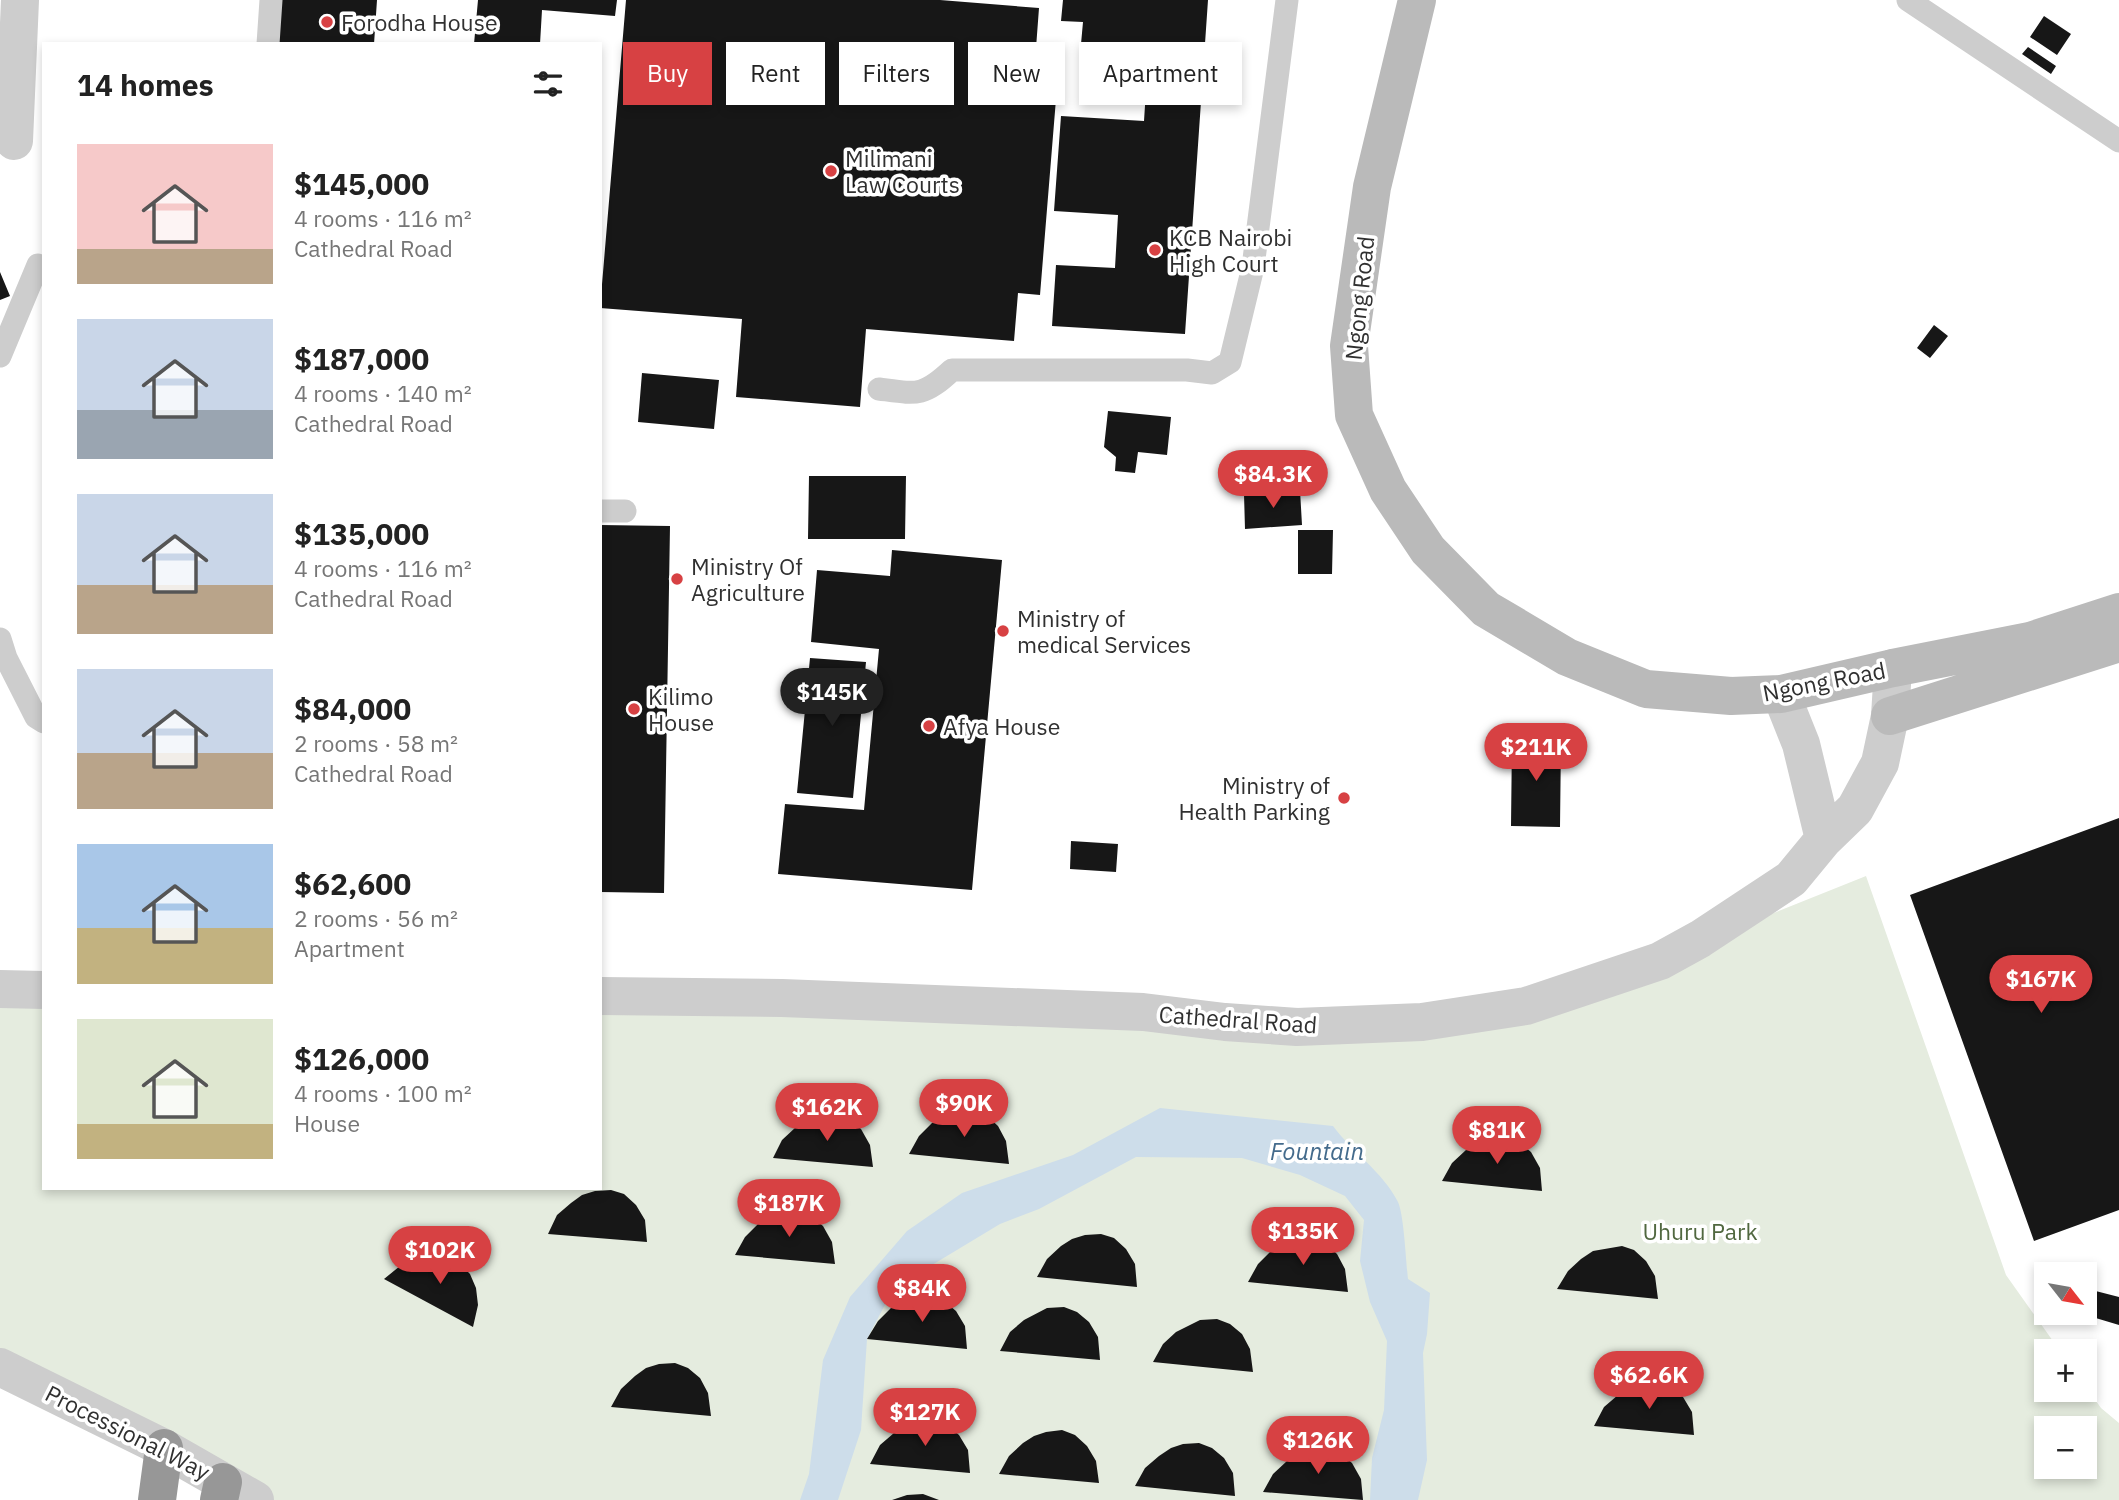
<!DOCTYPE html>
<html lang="en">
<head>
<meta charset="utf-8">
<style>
  body { margin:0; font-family:"IBM Plex Sans",sans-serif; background:#f6f6f6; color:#222; height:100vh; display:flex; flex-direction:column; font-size:26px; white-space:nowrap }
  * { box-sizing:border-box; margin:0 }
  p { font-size:23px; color:#767676 }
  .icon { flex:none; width:38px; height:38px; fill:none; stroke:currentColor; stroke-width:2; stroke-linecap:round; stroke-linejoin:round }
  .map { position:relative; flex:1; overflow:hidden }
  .panel { position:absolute; left:42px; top:42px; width:560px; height:1148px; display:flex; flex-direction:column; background:#fff; border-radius:0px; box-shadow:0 4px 10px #0003 }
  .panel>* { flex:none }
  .top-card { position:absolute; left:623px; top:42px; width:665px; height:63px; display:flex; gap:14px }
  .needle { width:46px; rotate:121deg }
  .fabs { position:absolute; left:2034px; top:1262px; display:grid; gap:14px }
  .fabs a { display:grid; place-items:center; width:63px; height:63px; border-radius:0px; background:#fff; box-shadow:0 4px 10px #0003; font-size:35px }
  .price { position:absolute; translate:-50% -60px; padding:0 16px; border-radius:24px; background:#d74143; color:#fff; font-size:23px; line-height:46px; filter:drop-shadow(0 2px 4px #0008) }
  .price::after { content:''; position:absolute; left:50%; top:42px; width:21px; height:16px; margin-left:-10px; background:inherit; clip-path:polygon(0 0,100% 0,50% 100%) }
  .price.current { background:#222; color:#fff }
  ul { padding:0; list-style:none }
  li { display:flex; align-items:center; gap:21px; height:175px; padding:0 35px }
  li span { display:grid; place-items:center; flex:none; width:196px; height:140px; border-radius:0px; color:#555 }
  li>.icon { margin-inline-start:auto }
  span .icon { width:84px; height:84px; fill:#fffc; stroke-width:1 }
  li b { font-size:30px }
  h2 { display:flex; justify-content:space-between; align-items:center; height:84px; padding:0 35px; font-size:30px }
  .tag { padding:0 24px; border-radius:0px; background:#fff; box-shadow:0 4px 10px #0003; font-size:24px; line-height:63px }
  .tag.current { background:#d74143; color:#fff }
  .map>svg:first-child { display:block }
</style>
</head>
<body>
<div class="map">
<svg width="2119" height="1500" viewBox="0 0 2119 1500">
  <rect width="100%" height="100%" fill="#fff"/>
  <path fill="#e5ecdf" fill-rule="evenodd" d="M1866,876L2006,1275L2060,1351H2046V1390H2084V1384L2101,1408L2119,1423V1500H255L0,1367V989L44,990V1188H600V997L1422,1022L1631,970ZM2046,1428H2084V1466H2046Z"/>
  <path fill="#cdddea" d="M1160,1108L1333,1126C1352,1152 1383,1172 1398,1202C1404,1215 1406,1262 1408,1279L1430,1293L1427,1334L1423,1353L1427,1460L1418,1500H1370L1372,1458L1384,1410L1387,1341L1370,1302L1360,1261L1364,1220L1345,1196L1300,1175L1242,1158L1136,1157L1039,1209L1000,1224L932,1265L888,1299L867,1339L861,1430L838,1500H800L809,1474L823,1360L850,1297L907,1231L962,1193L1073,1155Z"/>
  <path fill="#171717" d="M280,0H377L374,44H277Z
    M478,0H617L615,16L542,10L540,44H474Z
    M626,0H940L1039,8L1036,48L1060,50L1040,295L1018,293L1014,341L866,329L860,407L736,397L742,319L600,308Z
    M1063,0H1208L1185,334L1052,326L1056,265L1115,268L1118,215L1054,211L1061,116L1144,121L1148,59L1080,55L1083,22L1061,21Z
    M2044,16L2071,34L2057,55L2030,37Z
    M2028,47L2056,66L2051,74L2022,54Z
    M0,272L10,296L0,300Z
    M1934,325L1948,336L1930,358L1917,348Z
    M642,373L719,380L714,429L638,422Z
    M1108,411L1171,417L1167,455L1138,452L1135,473L1115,471L1116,457L1104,447Z
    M809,476H906L905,539H808Z
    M1300,490L1302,525L1245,529L1244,494Z
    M600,525L670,526L664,893L600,892Z
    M1298,530H1333L1332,574H1298Z
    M892,550L1002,560L972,890L778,874L785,804L864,810L879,649L811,642L817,570L890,576Z
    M810,658L866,662L853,798L797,793Z
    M1512,739L1561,740L1560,827L1511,826Z
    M2119,818V1210L2034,1241L1910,895Z
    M1071,841L1118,844L1116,872L1070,869Z
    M973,1111L986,1115L998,1126L1006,1141L1009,1164L909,1154L919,1136L932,1123L957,1112Z
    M836,1114L849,1119L861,1129L870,1145L873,1167L773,1158L782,1140L796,1127L820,1115Z
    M1506,1138L1519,1142L1531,1152L1540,1168L1542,1191L1442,1181L1452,1163L1466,1150L1477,1143Z
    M611,1190L624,1194L636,1205L645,1220L647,1242L548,1234L557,1215L571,1203L582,1195L595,1191Z
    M799,1211L811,1216L823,1226L832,1242L835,1264L735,1255L745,1237L758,1224L770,1216L782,1212Z
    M1101,1234L1114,1238L1126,1249L1135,1264L1137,1287L1037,1277L1047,1259L1061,1246L1072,1239L1085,1235Z
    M1312,1238L1325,1243L1337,1254L1345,1269L1348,1292L1248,1282L1258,1264L1271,1251L1296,1240Z
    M1622,1246L1634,1250L1646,1261L1655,1276L1658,1299L1557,1289L1568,1271L1581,1259L1593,1251Z
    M431,1257L444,1258L460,1264L470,1274L476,1288L478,1305L473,1327L384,1279L400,1266Z
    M2084,1288L2119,1297V1325L2079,1313L2084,1312Z
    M931,1296L944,1301L956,1311L965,1326L967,1349L867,1339L878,1321L891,1308L903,1301Z
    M1064,1307L1077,1312L1089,1322L1098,1337L1100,1360L1000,1351L1010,1332L1024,1320L1047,1308Z
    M1217,1319L1230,1324L1242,1334L1250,1349L1253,1372L1153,1362L1163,1344L1176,1332L1200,1320Z
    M675,1363L688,1368L700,1378L708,1393L711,1416L611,1407L621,1389L635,1376L646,1368L659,1364Z
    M1658,1382L1671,1387L1683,1397L1692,1412L1694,1435L1594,1426L1604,1407L1618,1395L1642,1383Z
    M934,1420L947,1425L959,1435L968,1450L970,1473L870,1464L880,1445L894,1433L906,1425L918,1421Z
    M1062,1430L1075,1435L1087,1446L1096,1461L1099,1483L999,1474L1009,1456L1023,1443L1034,1436L1046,1432Z
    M1199,1443L1212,1448L1224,1458L1233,1473L1235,1496L1135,1486L1145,1468L1159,1456L1171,1448L1183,1444Z
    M1327,1448L1340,1453L1352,1463L1361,1479L1363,1500L1263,1492L1273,1474L1287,1461L1298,1453L1311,1449Z
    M923,1494L939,1500H892L907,1495Z"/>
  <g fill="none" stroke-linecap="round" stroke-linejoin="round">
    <path stroke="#cdcdcd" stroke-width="23" d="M1908,0L2119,141
      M268,44L271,0
      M0,356L38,265
      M879,389C917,394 923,397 952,370H1187L1212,373L1230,362L1253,267L1287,0
      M600,511H625
      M0,639L6,658L36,717L44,722"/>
    <path stroke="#cdcdcd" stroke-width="38" d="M14,141L20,0
      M1781,694L1801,744L1824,839
      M0,989L44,990
      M600,996L782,998L1143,1012L1225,1022L1297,1027L1422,1022L1526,1006L1660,961L1700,939L1791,879L1824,839L1855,809L1880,763L1890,716L1893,668
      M0,1367L164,1448L255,1500"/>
    <path stroke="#bababa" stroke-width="38" d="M1417,0L1372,187L1349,346L1354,415L1388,490L1428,550L1486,609L1567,657L1646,689L1731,696L1781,694L1893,668L2030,641L2119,612
      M1890,716L2119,643"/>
    <path stroke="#979797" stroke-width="38" d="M157,1500L164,1448
      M219,1500L223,1482"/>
  </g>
  <g fill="#d74143" stroke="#fff" stroke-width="2.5">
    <circle cx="327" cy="22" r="7"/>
    <circle cx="831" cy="171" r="7"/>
    <circle cx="1155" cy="250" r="7"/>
    <circle cx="677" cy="579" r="7"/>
    <circle cx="1003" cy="631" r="7"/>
    <circle cx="634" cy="709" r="7"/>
    <circle cx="929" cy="726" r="7"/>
    <circle cx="1344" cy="798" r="7"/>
  </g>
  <g text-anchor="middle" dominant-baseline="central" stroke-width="7" stroke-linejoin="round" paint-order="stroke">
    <g font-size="23" fill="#303030" stroke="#fff" text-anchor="start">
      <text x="341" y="22">Forodha House</text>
      <text x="845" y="158">Milimani<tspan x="845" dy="26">Law Courts</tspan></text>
      <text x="1169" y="237">KCB Nairobi<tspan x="1169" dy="26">High Court</tspan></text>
      <text x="691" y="566">Ministry Of<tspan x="691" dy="26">Agriculture</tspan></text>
      <text x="1017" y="618">Ministry of<tspan x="1017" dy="26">medical Services</tspan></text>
      <text x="648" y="696">Kilimo<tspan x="648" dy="26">House</tspan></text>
      <text x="943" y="726">Afya House</text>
      <text x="1330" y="785" text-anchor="end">Ministry of<tspan x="1330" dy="26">Health Parking</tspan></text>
    </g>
    <g font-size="23" fill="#303030" stroke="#fff">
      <text transform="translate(1359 298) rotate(-84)">Ngong Road</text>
      <text transform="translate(1824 681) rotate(-11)">Ngong Road</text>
      <text transform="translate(1238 1019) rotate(4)">Cathedral Road</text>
      <text transform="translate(128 1432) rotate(27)">Processional Way</text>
    </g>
    <g font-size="23" fill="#516840" stroke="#fff">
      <text x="1700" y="1231">Uhuru Park</text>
    </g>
    <g font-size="24" font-style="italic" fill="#446b8c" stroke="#fff">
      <text x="1317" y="1151">Fountain</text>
    </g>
  </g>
</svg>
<div class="fabs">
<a><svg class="needle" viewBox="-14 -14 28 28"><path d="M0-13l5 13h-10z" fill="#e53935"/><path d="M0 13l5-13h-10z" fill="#767676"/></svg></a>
<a>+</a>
<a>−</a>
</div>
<b class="price" style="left:1273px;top:510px">$84.3K</b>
<b class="price current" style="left:832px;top:728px">$145K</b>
<b class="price" style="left:1536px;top:783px">$211K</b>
<b class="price" style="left:2041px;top:1015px">$167K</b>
<b class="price" style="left:964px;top:1139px">$90K</b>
<b class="price" style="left:827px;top:1143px">$162K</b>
<b class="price" style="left:1497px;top:1166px">$81K</b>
<b class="price" style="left:789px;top:1239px">$187K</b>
<b class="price" style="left:1303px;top:1267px">$135K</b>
<b class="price" style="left:440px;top:1286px">$102K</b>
<b class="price" style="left:922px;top:1324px">$84K</b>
<b class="price" style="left:1649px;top:1411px">$62.6K</b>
<b class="price" style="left:925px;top:1448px">$127K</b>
<b class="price" style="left:1318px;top:1476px">$126K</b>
<div class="top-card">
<a class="tag current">Buy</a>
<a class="tag">Rent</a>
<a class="tag">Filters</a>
<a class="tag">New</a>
<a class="tag">Apartment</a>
</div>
<section class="panel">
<h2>14 homes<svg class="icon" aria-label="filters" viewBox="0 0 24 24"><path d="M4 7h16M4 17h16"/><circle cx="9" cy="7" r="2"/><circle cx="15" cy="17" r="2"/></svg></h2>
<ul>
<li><span style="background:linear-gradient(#f6c9c9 75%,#b9a48a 0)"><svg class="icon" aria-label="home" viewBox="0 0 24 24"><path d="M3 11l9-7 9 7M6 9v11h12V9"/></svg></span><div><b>$145,000</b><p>4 rooms · 116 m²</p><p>Cathedral Road</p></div></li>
<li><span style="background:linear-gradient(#c9d6e8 65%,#9aa5b1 0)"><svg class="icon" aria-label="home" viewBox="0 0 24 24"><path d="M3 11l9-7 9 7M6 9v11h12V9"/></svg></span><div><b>$187,000</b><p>4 rooms · 140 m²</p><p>Cathedral Road</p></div></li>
<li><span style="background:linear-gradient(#c9d6e8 65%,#b9a48a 0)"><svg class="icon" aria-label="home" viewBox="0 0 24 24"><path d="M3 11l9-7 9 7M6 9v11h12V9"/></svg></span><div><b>$135,000</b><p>4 rooms · 116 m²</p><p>Cathedral Road</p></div></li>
<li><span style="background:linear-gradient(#c9d6e8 60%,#b9a48a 0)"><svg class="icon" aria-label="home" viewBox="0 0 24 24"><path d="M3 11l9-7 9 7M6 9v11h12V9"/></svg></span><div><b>$84,000</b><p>2 rooms · 58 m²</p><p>Cathedral Road</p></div></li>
<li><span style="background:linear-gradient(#a9c7e8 60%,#c2b280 0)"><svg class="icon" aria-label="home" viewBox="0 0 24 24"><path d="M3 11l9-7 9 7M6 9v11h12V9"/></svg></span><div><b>$62,600</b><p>2 rooms · 56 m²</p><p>Apartment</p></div></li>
<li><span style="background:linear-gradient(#dfe7d0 75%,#c2b280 0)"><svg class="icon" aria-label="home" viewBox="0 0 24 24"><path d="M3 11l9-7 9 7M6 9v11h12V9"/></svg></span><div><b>$126,000</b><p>4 rooms · 100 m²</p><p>House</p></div></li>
</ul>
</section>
</div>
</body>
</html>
